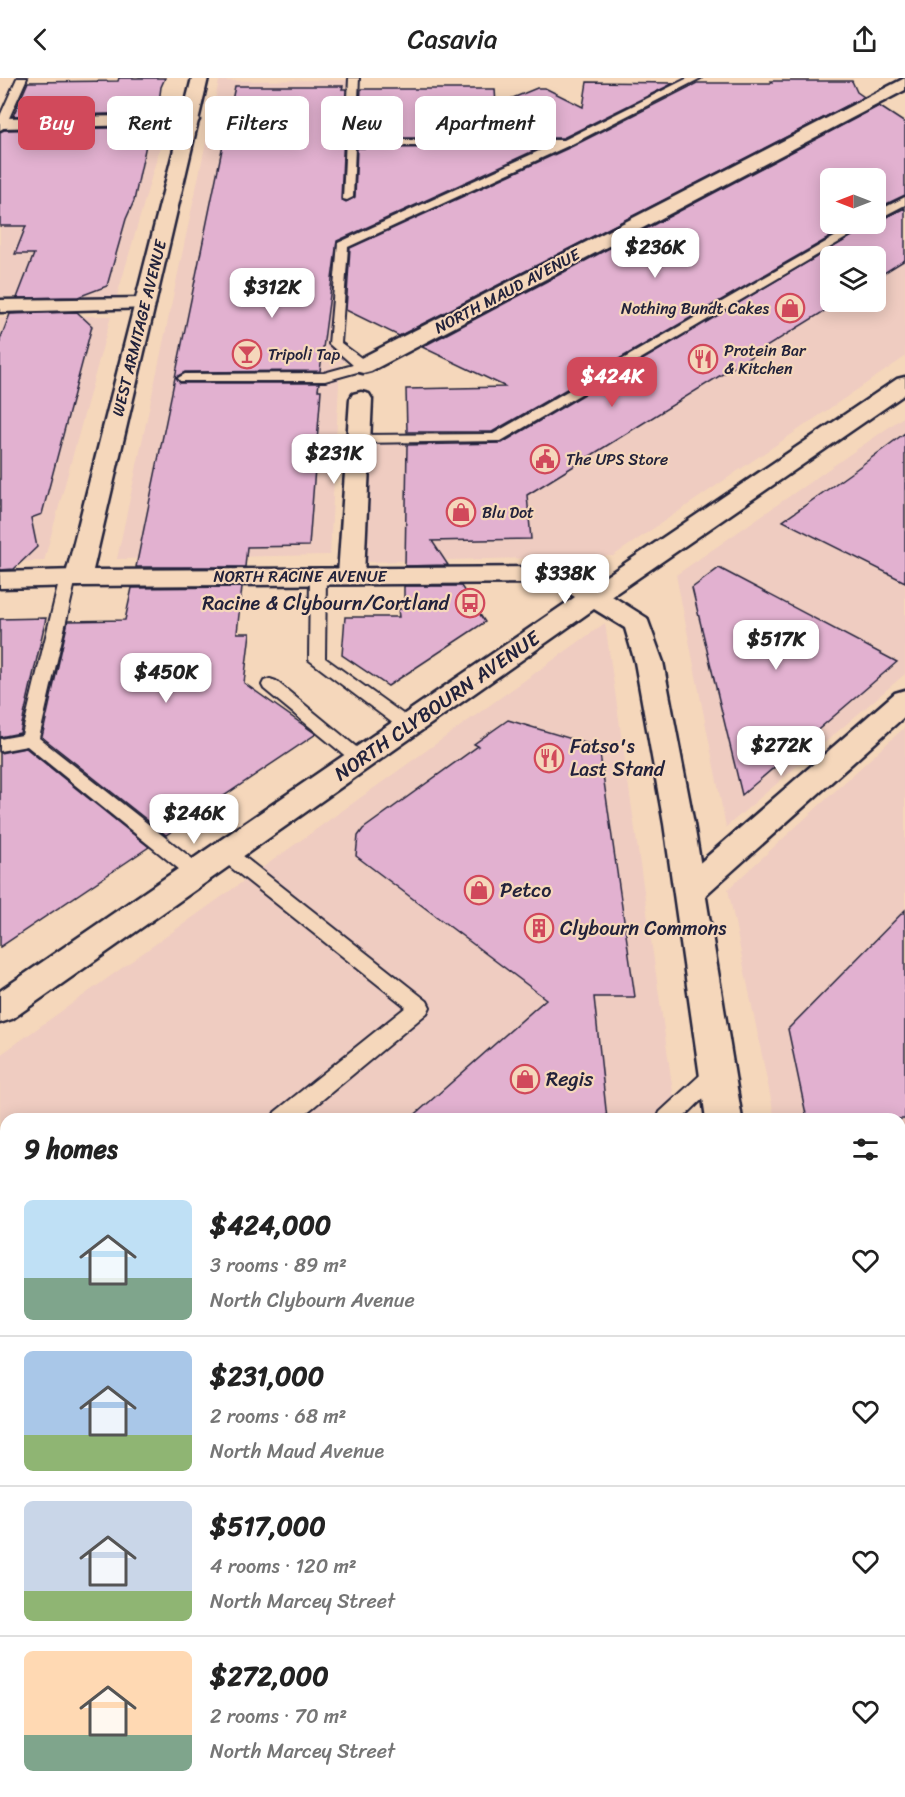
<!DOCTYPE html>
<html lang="en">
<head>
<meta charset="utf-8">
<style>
  body { margin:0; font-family:Sriracha,sans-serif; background:#f2f2f2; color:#222; height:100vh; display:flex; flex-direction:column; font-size:22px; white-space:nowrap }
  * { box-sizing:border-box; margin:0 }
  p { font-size:20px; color:#767676 }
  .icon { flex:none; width:33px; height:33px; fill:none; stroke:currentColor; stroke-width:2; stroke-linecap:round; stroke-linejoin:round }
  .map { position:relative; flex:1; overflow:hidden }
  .side { position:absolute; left:0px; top:1035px; width:906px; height:684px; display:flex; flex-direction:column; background:#fff; border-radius:18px 18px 0 0; box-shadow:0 3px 15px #0003 }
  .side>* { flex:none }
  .guide { position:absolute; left:18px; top:18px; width:600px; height:54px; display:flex; gap:12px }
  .needle { width:39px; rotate:270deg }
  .controls { position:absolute; left:820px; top:90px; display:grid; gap:12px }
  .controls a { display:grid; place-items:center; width:66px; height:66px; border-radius:9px; background:#fff; box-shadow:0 3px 15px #0003; font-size:30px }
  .price { position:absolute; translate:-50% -51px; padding:0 14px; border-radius:12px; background:#fff; color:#222; font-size:20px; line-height:39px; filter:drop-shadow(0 2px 3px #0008) }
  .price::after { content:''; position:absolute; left:50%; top:36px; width:18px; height:14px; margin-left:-9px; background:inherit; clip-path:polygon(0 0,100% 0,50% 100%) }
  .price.on { background:#d1495b; color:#fff }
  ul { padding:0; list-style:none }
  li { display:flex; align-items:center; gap:18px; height:150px; padding:0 24px }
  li+li { border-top:2px solid #e0e0e0 }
  li span { display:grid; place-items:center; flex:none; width:168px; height:120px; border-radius:9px; color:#555 }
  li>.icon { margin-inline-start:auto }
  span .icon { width:72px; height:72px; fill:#fffc; stroke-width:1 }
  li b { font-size:26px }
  h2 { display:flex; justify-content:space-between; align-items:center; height:72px; padding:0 24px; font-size:26px }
  .tag { padding:0 21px; border-radius:9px; background:#fff; box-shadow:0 3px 15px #0003; font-size:21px; line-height:54px }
  .tag.on { background:#d1495b; color:#fff }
  header { display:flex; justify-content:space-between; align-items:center; height:78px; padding:0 24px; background:#fff; font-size:27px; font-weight:600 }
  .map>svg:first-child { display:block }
</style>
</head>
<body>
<header><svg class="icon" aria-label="back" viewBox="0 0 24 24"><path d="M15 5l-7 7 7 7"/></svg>Casavia<svg class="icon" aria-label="share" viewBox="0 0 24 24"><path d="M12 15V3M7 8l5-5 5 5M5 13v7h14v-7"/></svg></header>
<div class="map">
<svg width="905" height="1719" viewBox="0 0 905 1719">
  <rect width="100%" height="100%" fill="#f5d7bb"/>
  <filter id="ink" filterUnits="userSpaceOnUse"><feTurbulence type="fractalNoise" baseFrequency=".0167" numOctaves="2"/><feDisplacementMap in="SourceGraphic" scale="12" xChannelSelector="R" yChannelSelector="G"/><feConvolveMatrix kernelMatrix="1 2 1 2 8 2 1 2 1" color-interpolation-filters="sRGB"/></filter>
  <g filter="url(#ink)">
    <path fill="#efccc1" d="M354,2L350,65L568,64L342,167L337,268L351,279L340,287L330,477L117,481L219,3Z
      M165,52L117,218L0,219V53Z
      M905,134V279L613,478L366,484L371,366L512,364L831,179V224H876V178H831Z
      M111,238L44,483L0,484V239Z
      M905,338V596L726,749L676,497Z
      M605,545L676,1034L668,1041H6V1336L0,1329V977Z
      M905,649V1693L900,1668V1041H775L728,811Z"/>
    <path fill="#e2b1d0" stroke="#22223b" stroke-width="1.5" d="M119,0H165L161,9L159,24L162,28L159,35L13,38L28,4L118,3Z
      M771,3H852L857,14L864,19L399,258L346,232L350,170L573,68L697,5H772Z
      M587,4L674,5L563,60H358L361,11H495L496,27L537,10H545L583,29Z
      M235,8H343L342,11H346L341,121L346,124L355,119L357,70L542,69L337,163L320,293L185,294L176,299L180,305H319L318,312H321L309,468L247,469L245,489H136Z
      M879,28L905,45V117L876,131V100H831V146H853L492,354H407L406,311L506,309L422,269Z
      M155,49L151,60L147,62L134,123L126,141L107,208L78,219L17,220L34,176H15L26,148H0V54L4,52Z
      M905,130V182L876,200V178H831V224H839L527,417L531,461L432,463L448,487L405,488L407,367L502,365L872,146Z
      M77,234L92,248L42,436L31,440L37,469L14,491L0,492V262L10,236Z
      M905,355V504L783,443L855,392Z
      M719,490L897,584L742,717L692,510Z
      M404,508H461L485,544L388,608L342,577L345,539H399L398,531H404Z
      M242,509L237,555H250L244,605L316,656L166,757L42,659L68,543L125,542L132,510Z
      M46,540L20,655L0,659V541Z
      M508,642L599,669L635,919H594L607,1041H410L546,921L356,778L358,758L363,751L478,668L474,666Z
      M26,670L149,769L0,869V675Z
      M905,832V1041H807L788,951Z"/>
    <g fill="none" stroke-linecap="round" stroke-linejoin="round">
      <g stroke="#22223b" stroke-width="4">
        <path id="service" d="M17,0H27L5,49L0,52V38Z
          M349,0H359L356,62H564L688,0H701L572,66L348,169L341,265L368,285L370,288L368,291L325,303H180L178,300L185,296L324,295L353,287L329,266L338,165L552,67L355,68L353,119L347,122L343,121Z
          M905,119V127L876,142V134Z
          M857,146H870L501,363L358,365L351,361L358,357L493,356Z
          M318,493L326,498L325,580L414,644L417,648L414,652H402L309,582L310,498Z
          M68,495L76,500L39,660L204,790L206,795L204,800L197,802L190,800L27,668L0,673V661L22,657L60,500Z
          M270,601L276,603L366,677L369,681L366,685H354L264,611L262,607L264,603Z
          M226,768L233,770L427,923L430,929L427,935L299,1041H272L275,1034L406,929L219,780L217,775L219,770Z
          M717,985L724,988L728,994L724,1000L682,1041H657L660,1034L710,988Z
          M0,1158L6,1161V1187L0,1184Z
          M6,1545V1575L0,1578V1548Z
          M0,1598L6,1600V1635L0,1633Z
          M56,1713H87L90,1719H59Z"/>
      </g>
      <g stroke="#22223b" stroke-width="5">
        <path id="minor" d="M905,0V12L371,293L363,295L355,293L352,288L355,283Z
          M190,37L196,38L199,42L196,46L0,50V40Z
          M145,220L152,222L155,226L152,230L0,234V222Z
          M361,314L369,316L372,321L364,497L360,503L351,505L342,503L338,497L350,321L353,316Z
          M905,612V638L701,821L690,824L679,821L674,812L679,803L895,615Z
          M905,1138V1178L900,1180V1140Z
          M0,1379L6,1382V1430L0,1427Z
          M236,1713H288L291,1719H239Z
          M416,1713H468L465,1719H413Z"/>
      </g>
      <g stroke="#22223b" stroke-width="5">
        <path id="tertiary" d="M78,492L87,494L91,500L87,506L78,508L0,510V494Z"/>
      </g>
      <g stroke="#22223b" stroke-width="5">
        <path id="secondary" d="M192,0H208L93,492L559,489L568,491L593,507L897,301L905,299V316L612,518L647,540L663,584L694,746L742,1041H706L664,746L635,584L625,550L594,531L12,941L0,945V913L575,519L554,505L78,508L69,506L65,500Z
          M807,1713H857L858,1719H808Z"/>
      </g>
      <use href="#service" fill="#f5d7bb" fill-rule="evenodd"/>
      <use href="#minor" fill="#f5d7bb" fill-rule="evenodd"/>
      <use href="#tertiary" fill="#f5d7bb" fill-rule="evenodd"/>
      <use href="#secondary" fill="#f5d7bb" fill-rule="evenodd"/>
    </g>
  </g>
  <defs>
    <g id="shop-ring" transform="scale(1.5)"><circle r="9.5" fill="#f5d7bb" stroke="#d1495b" stroke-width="1.5"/><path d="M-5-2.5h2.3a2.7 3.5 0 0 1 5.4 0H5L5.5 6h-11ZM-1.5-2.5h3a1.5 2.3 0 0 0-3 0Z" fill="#d1495b"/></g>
    <g id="bar-ring" transform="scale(1.5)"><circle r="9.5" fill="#f5d7bb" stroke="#d1495b" stroke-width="1.5"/><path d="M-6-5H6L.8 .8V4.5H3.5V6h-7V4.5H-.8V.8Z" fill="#d1495b"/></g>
    <g id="restaurant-ring" transform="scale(1.5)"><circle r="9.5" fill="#f5d7bb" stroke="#d1495b" stroke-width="1.5"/><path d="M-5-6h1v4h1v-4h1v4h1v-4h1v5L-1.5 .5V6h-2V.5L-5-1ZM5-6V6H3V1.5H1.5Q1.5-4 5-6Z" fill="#d1495b"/></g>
    <g id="civic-ring" transform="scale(1.5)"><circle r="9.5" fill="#f5d7bb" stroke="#d1495b" stroke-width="1.5"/><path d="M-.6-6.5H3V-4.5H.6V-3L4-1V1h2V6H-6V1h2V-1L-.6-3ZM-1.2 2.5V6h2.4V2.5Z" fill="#d1495b"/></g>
    <g id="bus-ring" transform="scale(1.5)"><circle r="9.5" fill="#f5d7bb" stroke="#d1495b" stroke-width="1.5"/><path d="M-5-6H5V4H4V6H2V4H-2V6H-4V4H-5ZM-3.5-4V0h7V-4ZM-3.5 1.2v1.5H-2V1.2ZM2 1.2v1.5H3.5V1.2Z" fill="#d1495b"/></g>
    <g id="building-ring" transform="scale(1.5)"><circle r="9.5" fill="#f5d7bb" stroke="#d1495b" stroke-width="1.5"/><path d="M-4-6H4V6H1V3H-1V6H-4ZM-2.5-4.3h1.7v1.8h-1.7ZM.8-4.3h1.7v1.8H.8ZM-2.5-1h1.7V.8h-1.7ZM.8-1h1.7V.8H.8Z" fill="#d1495b"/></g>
  </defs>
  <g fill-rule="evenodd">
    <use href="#shop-ring" x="790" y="230"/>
    <use href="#bar-ring" x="247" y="276"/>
    <use href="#restaurant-ring" x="703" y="281"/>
    <use href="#civic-ring" x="545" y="381"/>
    <use href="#shop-ring" x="461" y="434"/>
    <use href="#bus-ring" x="470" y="525"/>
    <use href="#restaurant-ring" x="549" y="680"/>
    <use href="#shop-ring" x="479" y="812"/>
    <use href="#building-ring" x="539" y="850"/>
    <use href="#shop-ring" x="525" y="1001"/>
  </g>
  <g text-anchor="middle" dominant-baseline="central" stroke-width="4.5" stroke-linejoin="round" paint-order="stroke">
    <g font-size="16" fill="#22223b" stroke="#f5d7bb">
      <text transform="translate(507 213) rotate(-28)">NORTH MAUD AVENUE</text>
      <text transform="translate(139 250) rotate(-76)">WEST ARMITAGE AVENUE</text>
      <text x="300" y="498">NORTH RACINE AVENUE</text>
    </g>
    <g font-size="16" fill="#22223b" stroke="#f5d7bb" text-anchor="start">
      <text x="769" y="230" text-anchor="end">Nothing Bundt Cakes</text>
      <text x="724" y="272">Protein Bar<tspan x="724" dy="18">&amp; Kitchen</tspan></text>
      <text x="268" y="276">Tripoli Tap</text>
      <text x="566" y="381">The UPS Store</text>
      <text x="482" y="434">Blu Dot</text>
    </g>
    <g font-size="20" fill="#22223b" stroke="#f5d7bb" text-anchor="start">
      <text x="449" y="525" text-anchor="end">Racine &amp; Clybourn/Cortland</text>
      <text x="570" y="668">Fatso's<tspan x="570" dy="23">Last Stand</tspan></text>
      <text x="500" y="812">Petco</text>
      <text x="560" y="850">Clybourn Commons</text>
      <text x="546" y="1001">Regis</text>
    </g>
    <g font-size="20" fill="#22223b" stroke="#f5d7bb">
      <text transform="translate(437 628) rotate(-35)">NORTH CLYBOURN AVENUE</text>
    </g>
  </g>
</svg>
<div class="controls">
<a><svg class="needle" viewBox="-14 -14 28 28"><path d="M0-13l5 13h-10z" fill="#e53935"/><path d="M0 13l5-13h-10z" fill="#767676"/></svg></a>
<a><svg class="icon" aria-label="layers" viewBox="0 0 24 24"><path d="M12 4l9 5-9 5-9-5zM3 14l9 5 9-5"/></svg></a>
</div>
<b class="price" style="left:655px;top:201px">$236K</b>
<b class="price" style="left:272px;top:241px">$312K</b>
<b class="price on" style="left:612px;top:330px">$424K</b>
<b class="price" style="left:334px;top:407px">$231K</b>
<b class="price" style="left:565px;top:527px">$338K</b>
<b class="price" style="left:776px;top:593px">$517K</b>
<b class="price" style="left:166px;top:626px">$450K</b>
<b class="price" style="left:781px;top:699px">$272K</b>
<b class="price" style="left:194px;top:767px">$246K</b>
<div class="guide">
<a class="tag on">Buy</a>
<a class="tag">Rent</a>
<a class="tag">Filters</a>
<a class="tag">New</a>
<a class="tag">Apartment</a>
</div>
<section class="side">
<h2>9 homes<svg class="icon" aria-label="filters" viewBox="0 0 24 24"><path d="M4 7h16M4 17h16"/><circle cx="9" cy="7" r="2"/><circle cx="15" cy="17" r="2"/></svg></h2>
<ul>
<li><span style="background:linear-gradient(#bfe0f5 65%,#7fa58c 0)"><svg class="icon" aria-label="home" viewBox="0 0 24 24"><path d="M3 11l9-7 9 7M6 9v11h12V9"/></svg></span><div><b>$424,000</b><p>3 rooms · 89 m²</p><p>North Clybourn Avenue</p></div><svg class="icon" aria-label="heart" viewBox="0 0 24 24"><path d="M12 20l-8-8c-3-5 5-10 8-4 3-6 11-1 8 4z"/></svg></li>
<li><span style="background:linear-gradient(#a9c7e8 70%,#8fb573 0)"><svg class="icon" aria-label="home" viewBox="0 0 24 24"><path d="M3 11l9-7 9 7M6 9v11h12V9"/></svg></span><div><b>$231,000</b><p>2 rooms · 68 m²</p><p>North Maud Avenue</p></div><svg class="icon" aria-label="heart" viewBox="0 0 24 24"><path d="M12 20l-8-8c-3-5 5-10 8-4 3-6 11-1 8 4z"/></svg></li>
<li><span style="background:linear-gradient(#c9d6e8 75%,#8fb573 0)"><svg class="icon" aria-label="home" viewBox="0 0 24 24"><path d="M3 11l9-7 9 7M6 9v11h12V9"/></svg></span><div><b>$517,000</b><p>4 rooms · 120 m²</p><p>North Marcey Street</p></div><svg class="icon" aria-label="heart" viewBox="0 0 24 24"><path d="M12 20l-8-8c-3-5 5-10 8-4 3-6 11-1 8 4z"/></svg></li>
<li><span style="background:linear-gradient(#ffd9b3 70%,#7fa58c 0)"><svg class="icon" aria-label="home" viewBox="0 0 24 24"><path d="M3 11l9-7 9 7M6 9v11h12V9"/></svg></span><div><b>$272,000</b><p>2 rooms · 70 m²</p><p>North Marcey Street</p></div><svg class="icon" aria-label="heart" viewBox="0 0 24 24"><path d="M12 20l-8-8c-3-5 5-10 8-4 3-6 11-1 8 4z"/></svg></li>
</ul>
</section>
</div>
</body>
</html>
